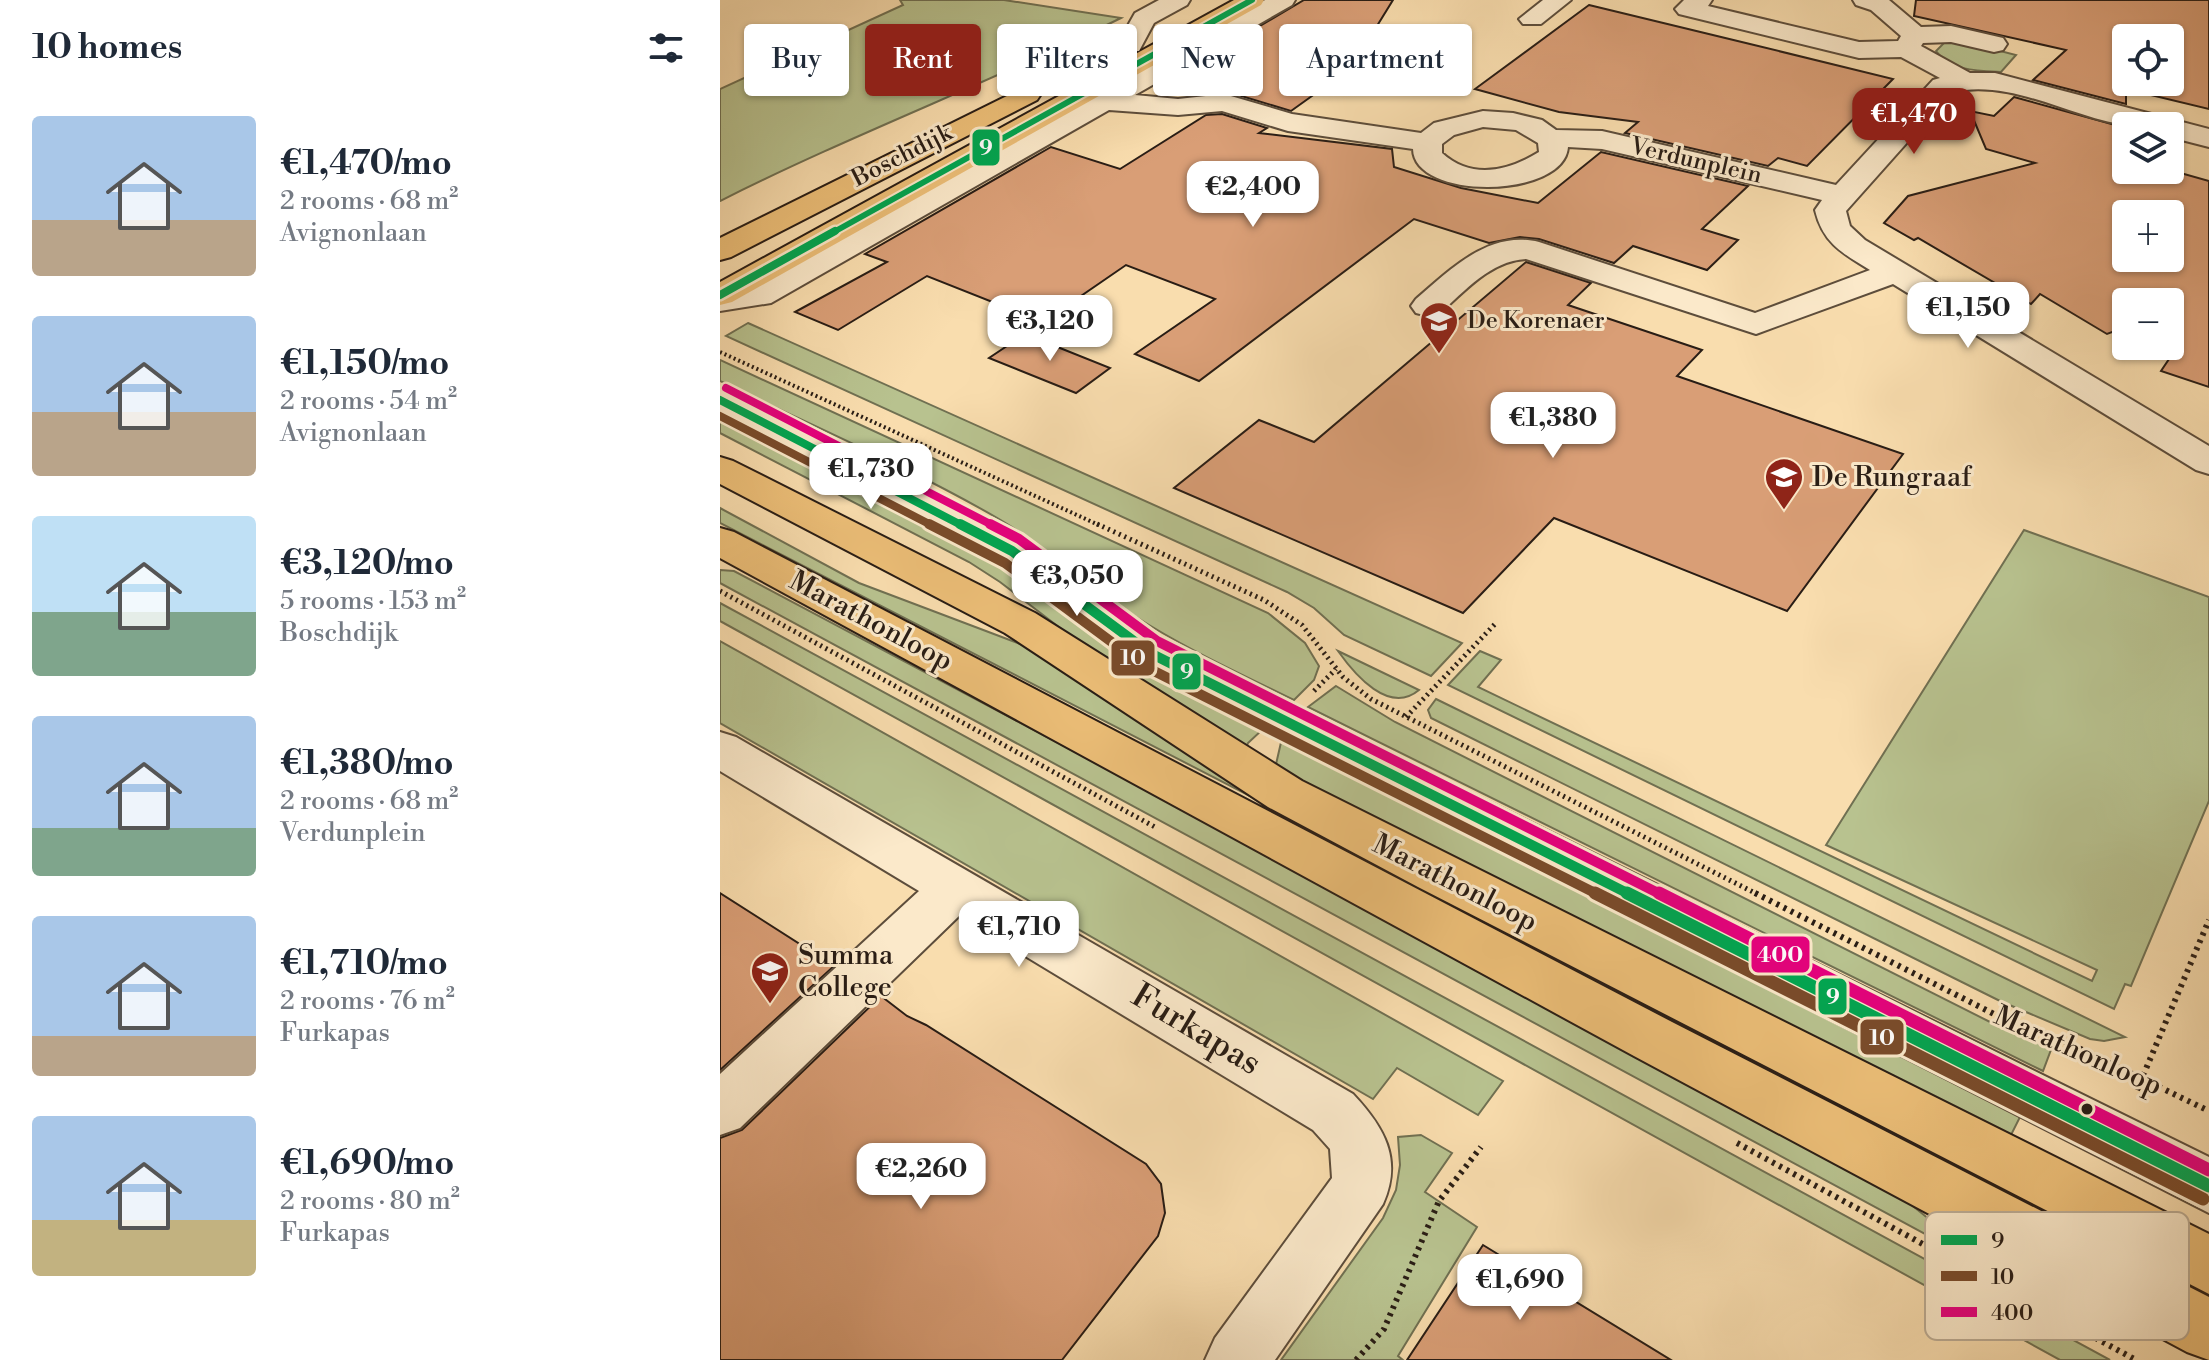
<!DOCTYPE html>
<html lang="en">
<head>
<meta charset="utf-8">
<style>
  body { margin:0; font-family:"Libre Bodoni",serif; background:#f6f6f7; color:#1f2937; height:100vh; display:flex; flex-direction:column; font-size:30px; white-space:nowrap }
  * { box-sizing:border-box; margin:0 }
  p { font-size:26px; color:#747a83 }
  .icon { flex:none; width:44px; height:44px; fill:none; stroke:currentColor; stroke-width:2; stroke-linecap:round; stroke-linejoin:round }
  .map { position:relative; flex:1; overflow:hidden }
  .panel { display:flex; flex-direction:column; background:#fff; width:720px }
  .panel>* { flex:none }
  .banner { position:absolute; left:24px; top:24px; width:760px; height:72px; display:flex; gap:16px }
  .fabs { position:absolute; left:1392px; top:24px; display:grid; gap:16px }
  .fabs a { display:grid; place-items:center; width:72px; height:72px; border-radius:8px; background:#fff; box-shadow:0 2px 6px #0004; font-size:40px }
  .price { position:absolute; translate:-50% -68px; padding:0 18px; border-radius:16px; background:#fff; color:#222; font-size:26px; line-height:52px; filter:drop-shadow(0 2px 4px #0008) }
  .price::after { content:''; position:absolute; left:50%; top:48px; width:24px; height:18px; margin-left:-12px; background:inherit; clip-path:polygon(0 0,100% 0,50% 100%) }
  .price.selected { background:#8f2418; color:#fff }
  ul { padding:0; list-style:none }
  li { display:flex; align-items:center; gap:24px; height:200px; padding:0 32px }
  li span { display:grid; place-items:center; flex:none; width:224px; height:160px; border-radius:8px; color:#555 }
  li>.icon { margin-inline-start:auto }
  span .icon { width:96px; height:96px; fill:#fffc; stroke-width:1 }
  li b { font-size:34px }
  h2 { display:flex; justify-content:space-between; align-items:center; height:96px; padding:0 32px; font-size:34px }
  .pill { padding:0 28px; border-radius:8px; background:#fff; box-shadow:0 2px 6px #0004; font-size:28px; line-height:72px }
  .pill.selected { background:#8f2418; color:#fff }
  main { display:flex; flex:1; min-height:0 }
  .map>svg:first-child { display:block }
</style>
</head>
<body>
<main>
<section class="panel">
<h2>10 homes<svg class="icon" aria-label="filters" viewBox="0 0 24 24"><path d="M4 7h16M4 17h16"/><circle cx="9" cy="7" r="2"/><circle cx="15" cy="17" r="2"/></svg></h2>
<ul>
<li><span style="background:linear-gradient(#a9c7e8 65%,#b9a48a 0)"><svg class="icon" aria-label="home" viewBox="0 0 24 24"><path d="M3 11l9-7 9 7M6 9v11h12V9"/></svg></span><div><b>€1,470/mo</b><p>2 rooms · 68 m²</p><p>Avignonlaan</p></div></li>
<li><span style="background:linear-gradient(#a9c7e8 60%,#b9a48a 0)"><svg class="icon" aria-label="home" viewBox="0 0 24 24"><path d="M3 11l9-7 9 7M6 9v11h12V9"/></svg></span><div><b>€1,150/mo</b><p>2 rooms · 54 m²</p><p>Avignonlaan</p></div></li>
<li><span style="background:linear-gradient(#bfe0f5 60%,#7fa58c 0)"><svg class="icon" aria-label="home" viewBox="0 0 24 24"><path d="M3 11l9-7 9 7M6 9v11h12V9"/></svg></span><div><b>€3,120/mo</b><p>5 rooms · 153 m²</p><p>Boschdijk</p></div></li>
<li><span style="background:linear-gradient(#a9c7e8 70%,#7fa58c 0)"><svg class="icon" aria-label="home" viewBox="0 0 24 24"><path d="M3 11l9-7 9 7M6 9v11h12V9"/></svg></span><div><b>€1,380/mo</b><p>2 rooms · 68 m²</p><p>Verdunplein</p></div></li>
<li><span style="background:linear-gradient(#a9c7e8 75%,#b9a48a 0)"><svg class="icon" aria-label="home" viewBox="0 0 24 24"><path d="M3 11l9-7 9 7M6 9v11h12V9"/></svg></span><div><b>€1,710/mo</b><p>2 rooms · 76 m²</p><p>Furkapas</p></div></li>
<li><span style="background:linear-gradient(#a9c7e8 65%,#c2b280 0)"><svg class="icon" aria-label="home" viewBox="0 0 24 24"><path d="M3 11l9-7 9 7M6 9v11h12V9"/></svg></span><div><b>€1,690/mo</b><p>2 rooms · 80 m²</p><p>Furkapas</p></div></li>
</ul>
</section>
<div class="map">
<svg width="1489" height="1360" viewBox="0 0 1489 1360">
  <rect width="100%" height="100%" fill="#f9ddae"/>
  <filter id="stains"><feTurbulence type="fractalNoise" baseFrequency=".0025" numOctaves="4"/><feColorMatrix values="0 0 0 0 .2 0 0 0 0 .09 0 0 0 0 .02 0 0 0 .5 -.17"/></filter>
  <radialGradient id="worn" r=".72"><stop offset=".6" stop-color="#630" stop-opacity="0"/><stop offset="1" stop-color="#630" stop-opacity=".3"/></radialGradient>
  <path fill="#b8c28f" stroke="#707052" stroke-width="2" d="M180,0H284L401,18C269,83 131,135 0,201V89L183,5Z
    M1241,41L1296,55L1281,72C1259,71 1230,71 1216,51L1225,42Z
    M28,323L742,643L711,676L624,635L594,608L567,592L6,336Z
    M0,360L548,613L585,643L599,666L594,680L574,700C519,673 464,648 413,615C366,585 327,547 279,519C189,467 93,426 0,381Z
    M0,415L251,544L291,571L386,644L438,675L543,729L528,743L524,754L357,641L280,582L249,562L0,433Z
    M0,508L139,583L316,650L563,813L0,523Z
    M1304,530L1489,597V801L1411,986L1405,984L1394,1009L728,685L760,651L781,660L758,687L1372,981L1377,970L1106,845Z
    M0,570L14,571L1157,1177L1257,1258L1255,1261L0,583Z
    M0,603L1390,1360H1340L0,621Z
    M0,641L783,1081L758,1115L677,1068L653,1099L0,723Z
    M618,651L699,690C669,715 635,675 618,651Z
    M616,686L675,722L1276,1025L1332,1047L1323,1071L588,707Z
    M716,699L1405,1037L1384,1041L1370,1039L1280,1001L711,718L708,710Z
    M562,738L1301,1115L1286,1145L554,773Z
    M701,1135L732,1153L705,1192L757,1227L678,1356L683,1360H561L663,1218L676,1190L680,1165L678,1137Z"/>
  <path fill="#d99e76" stroke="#291d15" stroke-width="2" fill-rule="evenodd" d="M584,0H673L631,68L571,111L505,91L475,94L441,84Z
    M1196,0H1489V109L1406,89V104L1313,80L1346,50L1194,16ZM1406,38H1450V82H1406Z
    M869,5L1030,44L1173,79L1087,166L1058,158L1048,166L905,133L918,122L839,112L755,89Z
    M1294,97L1406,128V170H1450L1489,181V387L1441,371L1449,359L1427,346H1450V302H1406V333L1400,329L1387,334L1320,294L1311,304L1198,238L1194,240L1164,223L1188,196L1315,163L1266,149L1250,111L1274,116ZM1406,214H1450V258H1406Z
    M502,114L547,128L539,133L672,149L674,167L741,188L818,203L881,152L1028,186L982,229L1018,240L987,270L913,246L894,263L819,239L800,237L769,243L694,219L479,381L415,354L495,299L406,265L323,322L207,276L118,330L75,312L167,262L145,254L331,147L400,169L486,115Z
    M806,262L871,283L848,305L982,350L957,376L1183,454L1067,611L834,518L743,613L454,488L539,420L594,442Z
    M305,334L390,368L356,393L269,358Z
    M0,893L114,966L0,1070Z
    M161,996L187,1016L206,1025L426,1164L441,1184L445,1213L438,1236L342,1360H0V1138L22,1130Z
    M763,1245L951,1360H687Z"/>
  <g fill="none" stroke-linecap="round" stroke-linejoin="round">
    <g stroke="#5d4d3b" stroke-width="4">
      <path id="minor" d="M439,0H470L467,5L434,23L419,51H401L397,45L415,13Z
        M545,0H575L572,5L415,95L458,99L504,94L572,114L701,133L714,123L763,111L793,113L822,120L836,130L882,131L1116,185L1213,80L1220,78L1181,57L1139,58L959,14L955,9L964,0H992L988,6L1139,42L1178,41L1181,36L1151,10L1136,5L1133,0H1169L1201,27L1231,26L1283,38L1287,44L1283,50L1274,52L1231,42L1203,43L1201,46L1250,73H1275L1489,129V147L1450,137V126C1438,126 1425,127 1413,126C1353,120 1294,78 1232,92L1126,211L1130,226L1145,240L1489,446V474L1476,470L1173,284L1036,334L806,259C770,261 745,291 720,313L708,316L696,313L691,306L696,299C731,269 769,230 819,242L1035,313L1150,270C1122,253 1103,243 1095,210L1102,200L882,149L848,147C844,199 694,201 693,149L568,131L502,111L458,115L389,110L51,303L0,311V291L31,287ZM763,127L796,130L818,143L819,152C788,171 752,180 722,153V144L734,135Z
        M823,0H851L821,24H803L799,19Z
        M0,389L13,392L306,542L445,642L1489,1157V1213L415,664L278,560L0,414Z
        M0,732L16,737L633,1094C664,1127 683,1159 663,1204L555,1360H485L495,1338L612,1178L610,1149L593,1130L239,916L20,1128L0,1135V1074L199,891L0,771Z"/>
    </g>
    <g stroke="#291d15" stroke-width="4">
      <path id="major" d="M514,0H544L541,5L12,302L0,305V282Z
        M307,86L317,88L321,94L317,100L11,257L0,260V238Z
        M0,457L13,461L315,613L582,781L1489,1234V1294L698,887L548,807L285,633L0,484Z
        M0,528L14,532L952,1022L1489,1297V1360L1467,1352L914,1056L0,558Z"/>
    </g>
    <path stroke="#291d15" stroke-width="3" stroke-dasharray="1 3" stroke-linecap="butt" d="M324,66L379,38"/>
    <path stroke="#291d15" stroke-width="4" stroke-dasharray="2 3" stroke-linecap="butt" d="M0,352L381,526"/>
    <path stroke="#291d15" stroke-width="5" stroke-dasharray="2 4" stroke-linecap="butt" d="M377,524L544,600L582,625L623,677L651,699L1039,895
      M0,591L435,827
      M594,691L616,669
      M686,717L775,624"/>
    <path stroke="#291d15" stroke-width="6" stroke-dasharray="3 5" stroke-linecap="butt" d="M1035,893L1274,1014L1344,1041L1489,1111
      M1417,1090L1489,920
      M1017,1143L1416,1360
      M636,1360L664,1329L719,1201L761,1147"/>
    <use href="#minor" fill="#fbe9ca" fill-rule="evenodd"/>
    <use href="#major" fill="#ecbe77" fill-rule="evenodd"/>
    <g stroke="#fbe9ca" stroke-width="10">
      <path id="bus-1-far3" d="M112,233L532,0"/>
    </g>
    <g stroke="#fbe9ca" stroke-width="13">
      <path id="bus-1-far2" d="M0,295L115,231
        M0,400L243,526"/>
    </g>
    <g stroke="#fbe9ca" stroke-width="16">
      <path id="bus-1-far1" d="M240,524L292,551L430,653L911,895"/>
    </g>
    <g stroke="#fbe9ca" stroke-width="19">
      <path id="bus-1" d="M907,893L1489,1186"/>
    </g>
    <g stroke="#fbe9ca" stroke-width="13">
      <path id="bus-2-far2" d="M0,416L213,526"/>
    </g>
    <g stroke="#fbe9ca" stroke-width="16">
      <path id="bus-2-far1" d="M209,524L285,563L424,666L879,895"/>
    </g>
    <g stroke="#fbe9ca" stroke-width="19">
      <path id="bus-2" d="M875,893L1483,1199"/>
    </g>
    <g stroke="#fbe9ca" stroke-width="13">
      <path id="bus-3-far2" d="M6,388L274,526"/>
    </g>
    <g stroke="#fbe9ca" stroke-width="16">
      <path id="bus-3-far1" d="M270,524L299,539L437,641L942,895"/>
    </g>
    <g stroke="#fbe9ca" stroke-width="19">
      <path id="bus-3" d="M939,893L1489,1170"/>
    </g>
    <use href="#bus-1-far3" stroke="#00a651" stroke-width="6"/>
    <use href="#bus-1-far2" stroke="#00a651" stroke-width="8"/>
    <use href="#bus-1-far1" stroke="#00a651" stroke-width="10"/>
    <use href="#bus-1" stroke="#00a651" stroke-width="13"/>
    <use href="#bus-2-far2" stroke="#7a4b2a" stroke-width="8"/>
    <use href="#bus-2-far1" stroke="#7a4b2a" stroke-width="10"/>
    <use href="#bus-2" stroke="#7a4b2a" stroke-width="13"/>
    <use href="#bus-3-far2" stroke="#e5007d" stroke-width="8"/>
    <use href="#bus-3-far1" stroke="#e5007d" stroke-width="10"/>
    <use href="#bus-3" stroke="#e5007d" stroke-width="13"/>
  </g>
  <defs>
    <g id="school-pin" transform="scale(2)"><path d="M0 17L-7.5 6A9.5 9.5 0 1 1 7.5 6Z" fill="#8f2418" stroke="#fbe9ca"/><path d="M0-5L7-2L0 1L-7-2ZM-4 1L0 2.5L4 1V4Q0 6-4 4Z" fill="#fff"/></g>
  </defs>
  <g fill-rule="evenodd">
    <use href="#school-pin" x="719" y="321"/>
    <use href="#school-pin" x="1064" y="477"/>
    <use href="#school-pin" x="50" y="971"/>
  </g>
  <circle fill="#291d15" stroke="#fbe9ca" stroke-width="3" cx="1367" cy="1109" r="7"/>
  <g text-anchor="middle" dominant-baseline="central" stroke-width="6" stroke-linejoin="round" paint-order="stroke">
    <g font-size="24" fill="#291d15" stroke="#fbe9ca">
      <text transform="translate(182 156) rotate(-27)">Boschdijk</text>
      <text transform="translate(976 161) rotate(13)">Verdunplein</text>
    </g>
    <g font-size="24" fill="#291d15" stroke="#fbe9ca" text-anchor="start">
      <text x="747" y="321">De Korenaer</text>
    </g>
    <g font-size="28" fill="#291d15" stroke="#fbe9ca" text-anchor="start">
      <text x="1092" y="477">De Rungraaf</text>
      <text x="78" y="955">Summa<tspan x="78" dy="32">College</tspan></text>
    </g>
    <g font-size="28" fill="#291d15" stroke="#fbe9ca">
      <text transform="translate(151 621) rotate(28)">Marathonloop</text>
      <text transform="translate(735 883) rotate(27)">Marathonloop</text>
      <text transform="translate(1358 1051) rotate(24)">Marathonloop</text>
    </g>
    <g font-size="34" fill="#291d15" stroke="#fbe9ca">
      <text transform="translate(476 1030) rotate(31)">Furkapas</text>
    </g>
  </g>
  <rect x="1205" y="1212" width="264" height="128" rx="12" fill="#fbe9ca" stroke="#bcac94" stroke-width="2"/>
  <rect x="1221" y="1235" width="36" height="10" fill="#00a651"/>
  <rect x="1221" y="1271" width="36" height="10" fill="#7a4b2a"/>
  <rect x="1221" y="1307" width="36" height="10" fill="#e5007d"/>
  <g font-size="22" fill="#291d15">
    <text x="1271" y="1248">9</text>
    <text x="1271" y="1284">10</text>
    <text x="1271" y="1320">400</text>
  </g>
  <g stroke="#fbe9ca" stroke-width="3">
    <rect x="251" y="128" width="30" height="39" rx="8" fill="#00a651"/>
    <rect x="390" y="639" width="46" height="38" rx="8" fill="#7a4b2a"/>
    <rect x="451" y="652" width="31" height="39" rx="8" fill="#00a651"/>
    <rect x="1030" y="935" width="61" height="39" rx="8" fill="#e5007d"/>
    <rect x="1097" y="977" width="31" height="39" rx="8" fill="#00a651"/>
    <rect x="1139" y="1018" width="46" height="38" rx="8" fill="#7a4b2a"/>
  </g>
  <g font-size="22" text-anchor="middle" font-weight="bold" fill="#fff">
    <text x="266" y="155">9</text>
    <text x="413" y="665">10</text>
    <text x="467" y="679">9</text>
    <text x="1060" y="962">400</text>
    <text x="1113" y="1004">9</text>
    <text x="1162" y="1045">10</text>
  </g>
  <rect width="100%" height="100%" filter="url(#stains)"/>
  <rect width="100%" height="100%" fill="url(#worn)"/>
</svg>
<div class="fabs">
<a><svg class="icon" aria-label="locate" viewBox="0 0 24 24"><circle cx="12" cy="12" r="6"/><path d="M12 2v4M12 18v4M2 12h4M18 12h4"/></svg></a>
<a><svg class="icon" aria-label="layers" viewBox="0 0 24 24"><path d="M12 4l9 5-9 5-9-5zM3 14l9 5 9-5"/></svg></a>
<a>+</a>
<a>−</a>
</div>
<b class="price selected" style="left:1194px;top:156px">€1,470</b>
<b class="price" style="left:533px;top:229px">€2,400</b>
<b class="price" style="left:1248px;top:350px">€1,150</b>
<b class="price" style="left:330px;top:363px">€3,120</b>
<b class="price" style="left:833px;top:460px">€1,380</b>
<b class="price" style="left:151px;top:511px">€1,730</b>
<b class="price" style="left:357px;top:618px">€3,050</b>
<b class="price" style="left:299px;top:969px">€1,710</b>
<b class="price" style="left:201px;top:1211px">€2,260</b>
<b class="price" style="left:800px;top:1322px">€1,690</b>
<div class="banner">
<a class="pill">Buy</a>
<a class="pill selected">Rent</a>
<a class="pill">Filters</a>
<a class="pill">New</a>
<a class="pill">Apartment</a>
</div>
</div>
</main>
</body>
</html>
